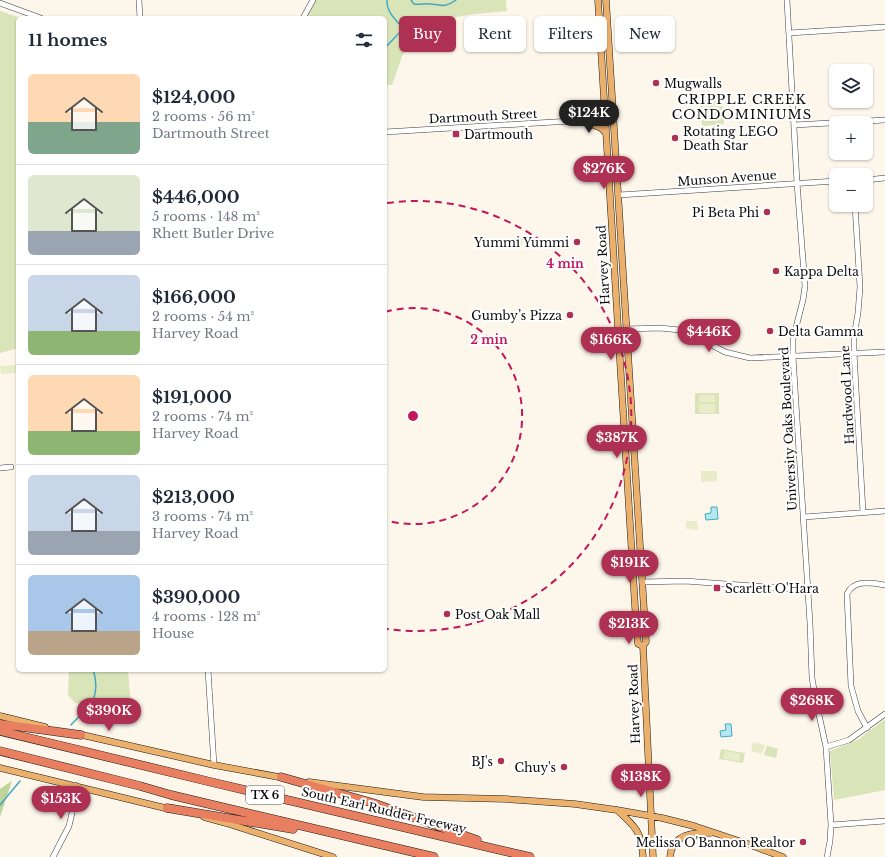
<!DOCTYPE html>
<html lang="en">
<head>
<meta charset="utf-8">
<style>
  body { margin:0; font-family:"Libre Baskerville",serif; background:#f6f6f7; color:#1f2937; height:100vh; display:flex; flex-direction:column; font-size:15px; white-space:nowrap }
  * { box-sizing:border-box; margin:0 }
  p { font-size:13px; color:#747a83 }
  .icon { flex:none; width:22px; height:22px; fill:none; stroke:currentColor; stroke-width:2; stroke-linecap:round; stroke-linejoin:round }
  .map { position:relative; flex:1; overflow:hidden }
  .sheet { position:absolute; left:16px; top:16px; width:371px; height:656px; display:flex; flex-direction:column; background:#fff; border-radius:6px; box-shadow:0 1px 3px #0004 }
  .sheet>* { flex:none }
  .top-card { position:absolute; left:399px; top:16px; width:380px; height:36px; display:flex; gap:8px }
  .tools { position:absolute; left:829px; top:64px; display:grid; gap:8px }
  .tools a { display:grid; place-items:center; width:44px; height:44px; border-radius:6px; background:#fff; box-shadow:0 1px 3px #0004; font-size:20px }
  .price { position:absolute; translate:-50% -34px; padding:0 9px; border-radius:14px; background:#ae3153; color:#fff; font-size:13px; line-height:26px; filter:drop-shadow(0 1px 2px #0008) }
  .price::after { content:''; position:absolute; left:50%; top:24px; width:12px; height:9px; margin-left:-6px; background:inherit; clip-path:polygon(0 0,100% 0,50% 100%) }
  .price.on { background:#222; color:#fff }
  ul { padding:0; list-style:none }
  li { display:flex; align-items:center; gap:12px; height:100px; padding:0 12px }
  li+li { border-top:1px solid #e0e1e3 }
  li span { display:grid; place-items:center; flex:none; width:112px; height:80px; border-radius:6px; color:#555 }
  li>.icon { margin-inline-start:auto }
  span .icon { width:48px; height:48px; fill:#fffc; stroke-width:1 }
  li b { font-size:17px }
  h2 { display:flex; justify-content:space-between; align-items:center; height:48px; padding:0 12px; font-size:17px }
  .chip { padding:0 14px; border-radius:6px; background:#fff; box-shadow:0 1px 3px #0004; font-size:14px; line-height:36px }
  .chip.on { background:#ae3153; color:#fff }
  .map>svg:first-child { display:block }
</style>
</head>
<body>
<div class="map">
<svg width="885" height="857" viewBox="0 0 885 857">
  <rect width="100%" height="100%" fill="#fdf6eb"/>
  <path fill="#d9e4b9" d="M316,0H506L507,11L475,14L451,18L437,26L403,54L392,85H385V18H306Z
    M0,11L21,18H18V348L0,353Z
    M722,99L724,124L702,126L700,101Z
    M695,393H719V414H695Z
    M69,670H128L132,721L118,722L91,704L75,703L68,695Z
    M885,719V790L834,800L830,751L859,739Z
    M767,746L778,749L776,758L764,755Z
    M721,749L745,753L743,763L719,759Z"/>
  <path fill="#c0d399" d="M12,781L0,817V789Z"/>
  <path fill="#e8ecc9" d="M711,104L712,120L704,121L703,105Z
    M713,104H720L721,120H714Z
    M523,238L522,246L509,247V239Z
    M16,365L17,373L1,374L0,366Z
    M699,395H715V402H699Z
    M699,404H715V413H699Z
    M701,471H717V481L701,482Z
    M686,521H697L698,530L686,529Z
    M753,742L765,745L762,754L751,751Z
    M725,751L740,754L739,761L723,759Z"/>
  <path fill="#b5e7f0" stroke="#42aac0" d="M711,507H717L718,519L706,520L705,514L711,513Z
    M725,724H731L732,736L721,737L720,731L726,730Z"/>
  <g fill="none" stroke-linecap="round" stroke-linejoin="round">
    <path stroke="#42aac0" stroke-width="1.5" d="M411,0L414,4C420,5 425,3 431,4C443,6 446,7 456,0
      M385,48L400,32L401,26C394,18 386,11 387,0
      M71,725C76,719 86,711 91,704C97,694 97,680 93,670
      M0,805L20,781"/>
    <g stroke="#3e3e3e" stroke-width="6">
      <path id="minor" d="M139,0L140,18
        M787,0L797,183L805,286L803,300L793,339V357L810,623L812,678L816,701L826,747L831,825L830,841L827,857
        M0,3L41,18
        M303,18L313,0
        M789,33L885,27
        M794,125L885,120
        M385,132L605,119
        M866,180L885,178
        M619,195L836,181
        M855,205L860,287L858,313L854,336V353L863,512
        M626,329L660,328L679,330L689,333L725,352L750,358L885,352
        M0,468L11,467
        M804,517L885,511
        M642,582L685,581L808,590
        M208,670L214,765
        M867,728L858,711L851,686L847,594C854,579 871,583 885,585
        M826,747L849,740L885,714
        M831,825L885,821
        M53,857L69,826L73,809L75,785"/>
    </g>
    <g stroke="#1c1c1c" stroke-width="7">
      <path id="major" d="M598,0L635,606L638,644L643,646
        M606,0L646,642L643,646L653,857
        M603,102L600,109L583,121L601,128L606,133
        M0,716L45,727
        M78,734L214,765L284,778
        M0,768L169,809
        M309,782L423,797L506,799L575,804L617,810L662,818L694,826L745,843L783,857
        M617,810C635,826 642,832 643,857
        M204,817L226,823L333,857
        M670,857C672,835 692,832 710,833"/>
    </g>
    <g stroke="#1c1c1c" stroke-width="9">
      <path id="highway" d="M0,724L81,735
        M0,731L211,782L530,857
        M0,751L140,786L171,795L434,857
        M281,777L373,803L477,840
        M167,808L293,829"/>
    </g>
    <use href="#minor" stroke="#fff" stroke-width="5"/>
    <use href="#major" stroke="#ecb06d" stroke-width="6"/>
    <use href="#highway" stroke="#e77f60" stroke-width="8"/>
  </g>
  <g fill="none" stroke="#c2185b" stroke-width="2" stroke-dasharray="7 5">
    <path d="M385 312A108 108 0 1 1 385 520"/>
    <path d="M387 203A215 215 0 1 1 387 629"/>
  </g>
  <g fill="#ae3153" stroke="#fff" stroke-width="1.5">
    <circle cx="656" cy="83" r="4"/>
    <rect x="452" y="130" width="8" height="8" rx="2"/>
    <circle cx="675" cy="138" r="4"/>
    <circle cx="767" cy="212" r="4"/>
    <circle cx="577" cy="242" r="4"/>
    <circle cx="776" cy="271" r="4"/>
    <circle cx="570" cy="315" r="4"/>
    <circle cx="770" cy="331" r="4"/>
    <rect x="713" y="584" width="8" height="8" rx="2"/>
    <circle cx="447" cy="614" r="4"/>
    <circle cx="501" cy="761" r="4"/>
    <circle cx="564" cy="767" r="4"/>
    <circle cx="803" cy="842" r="4"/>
  </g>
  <g text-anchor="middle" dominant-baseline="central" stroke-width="4" stroke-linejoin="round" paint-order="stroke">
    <rect fill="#fff" stroke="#545454" stroke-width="1" x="246" y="786" width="38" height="18" rx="3"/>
    <g font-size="11" font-weight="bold" fill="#0b0b0b">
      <text x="265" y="795">TX 6</text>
    </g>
    <g font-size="12" fill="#0b0b0b" stroke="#fff" text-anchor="start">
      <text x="664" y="83">Mugwalls</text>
      <text x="683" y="131">Rotating LEGO<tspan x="683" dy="14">Death Star</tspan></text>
      <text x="464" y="134">Dartmouth</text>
      <text x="759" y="212" text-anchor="end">Pi Beta Phi</text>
      <text x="569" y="242" text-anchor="end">Yummi Yummi</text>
      <text x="784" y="271">Kappa Delta</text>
      <text x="562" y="315" text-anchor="end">Gumby’s Pizza</text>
      <text x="778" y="331">Delta Gamma</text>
      <text x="725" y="588">Scarlett O'Hara</text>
      <text x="455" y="614">Post Oak Mall</text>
      <text x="493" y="761" text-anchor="end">BJ's</text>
      <text x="556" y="767" text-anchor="end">Chuy's</text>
      <text x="795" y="842" text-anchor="end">Melissa O'Bannon Realtor</text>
    </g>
    <g font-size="12" fill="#0b0b0b" stroke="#fff">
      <text transform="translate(483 116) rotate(-3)">Dartmouth Street</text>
      <text transform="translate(727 178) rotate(-4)">Munson Avenue</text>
      <text transform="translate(603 265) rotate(-93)">Harvey Road</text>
      <text transform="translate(847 395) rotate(-93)">Hardwood Lane</text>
      <text transform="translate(788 429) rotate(-93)">University Oaks Boulevard</text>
      <text transform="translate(634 704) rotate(-92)">Harvey Road</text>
      <text transform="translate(384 810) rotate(13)">South Earl Rudder Freeway</text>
    </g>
    <g font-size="13" letter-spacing="1" fill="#0b0b0b" stroke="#fff">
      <text x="742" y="99">CRIPPLE CREEK<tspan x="742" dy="15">CONDOMINIUMS</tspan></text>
    </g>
  </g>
  <circle cx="413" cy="416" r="6" fill="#c2185b" stroke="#fff" stroke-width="2"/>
  <g font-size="12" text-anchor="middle" font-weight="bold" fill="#c2185b" stroke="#fff" stroke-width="4" stroke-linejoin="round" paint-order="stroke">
    <text x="565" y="268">4 min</text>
    <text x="489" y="344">2 min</text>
  </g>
</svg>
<div class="tools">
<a><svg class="icon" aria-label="layers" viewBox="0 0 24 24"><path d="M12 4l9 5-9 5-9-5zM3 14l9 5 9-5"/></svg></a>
<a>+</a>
<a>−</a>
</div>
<b class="price on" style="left:589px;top:134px">$124K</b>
<b class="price" style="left:604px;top:190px">$276K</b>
<b class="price" style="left:709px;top:353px">$446K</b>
<b class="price" style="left:611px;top:361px">$166K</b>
<b class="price" style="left:617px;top:459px">$387K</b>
<b class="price" style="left:630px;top:584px">$191K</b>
<b class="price" style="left:629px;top:645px">$213K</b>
<b class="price" style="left:812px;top:722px">$268K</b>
<b class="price" style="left:109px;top:732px">$390K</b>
<b class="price" style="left:641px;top:798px">$138K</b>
<b class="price" style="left:61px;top:820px">$153K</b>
<div class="top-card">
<a class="chip on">Buy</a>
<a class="chip">Rent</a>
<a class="chip">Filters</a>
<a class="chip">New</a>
</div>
<section class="sheet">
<h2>11 homes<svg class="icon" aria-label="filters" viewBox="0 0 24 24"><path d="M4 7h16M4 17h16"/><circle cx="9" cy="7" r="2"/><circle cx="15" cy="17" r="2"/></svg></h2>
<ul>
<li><span style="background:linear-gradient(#ffd9b3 60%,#7fa58c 0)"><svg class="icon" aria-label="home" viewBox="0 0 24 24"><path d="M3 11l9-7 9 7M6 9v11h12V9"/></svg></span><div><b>$124,000</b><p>2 rooms · 56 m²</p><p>Dartmouth Street</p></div></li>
<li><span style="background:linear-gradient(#dfe7d0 70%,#9aa5b1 0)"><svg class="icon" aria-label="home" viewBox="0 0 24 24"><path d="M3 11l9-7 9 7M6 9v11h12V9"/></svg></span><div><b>$446,000</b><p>5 rooms · 148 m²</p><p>Rhett Butler Drive</p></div></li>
<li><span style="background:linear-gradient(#c9d6e8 70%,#8fb573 0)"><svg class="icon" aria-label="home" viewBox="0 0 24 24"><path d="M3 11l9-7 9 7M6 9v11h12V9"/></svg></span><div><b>$166,000</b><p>2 rooms · 54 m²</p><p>Harvey Road</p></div></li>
<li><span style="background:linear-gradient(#ffd9b3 70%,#8fb573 0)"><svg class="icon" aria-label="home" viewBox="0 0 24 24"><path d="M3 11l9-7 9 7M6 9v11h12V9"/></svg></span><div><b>$191,000</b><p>2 rooms · 74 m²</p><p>Harvey Road</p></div></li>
<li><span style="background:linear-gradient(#c9d6e8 70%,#9aa5b1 0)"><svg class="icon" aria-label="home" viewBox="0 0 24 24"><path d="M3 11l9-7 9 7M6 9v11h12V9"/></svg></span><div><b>$213,000</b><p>3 rooms · 74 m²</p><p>Harvey Road</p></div></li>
<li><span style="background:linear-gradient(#a9c7e8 70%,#b9a48a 0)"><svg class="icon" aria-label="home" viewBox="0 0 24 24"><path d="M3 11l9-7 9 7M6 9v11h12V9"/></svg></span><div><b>$390,000</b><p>4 rooms · 128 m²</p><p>House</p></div></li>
</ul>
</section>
</div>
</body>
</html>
